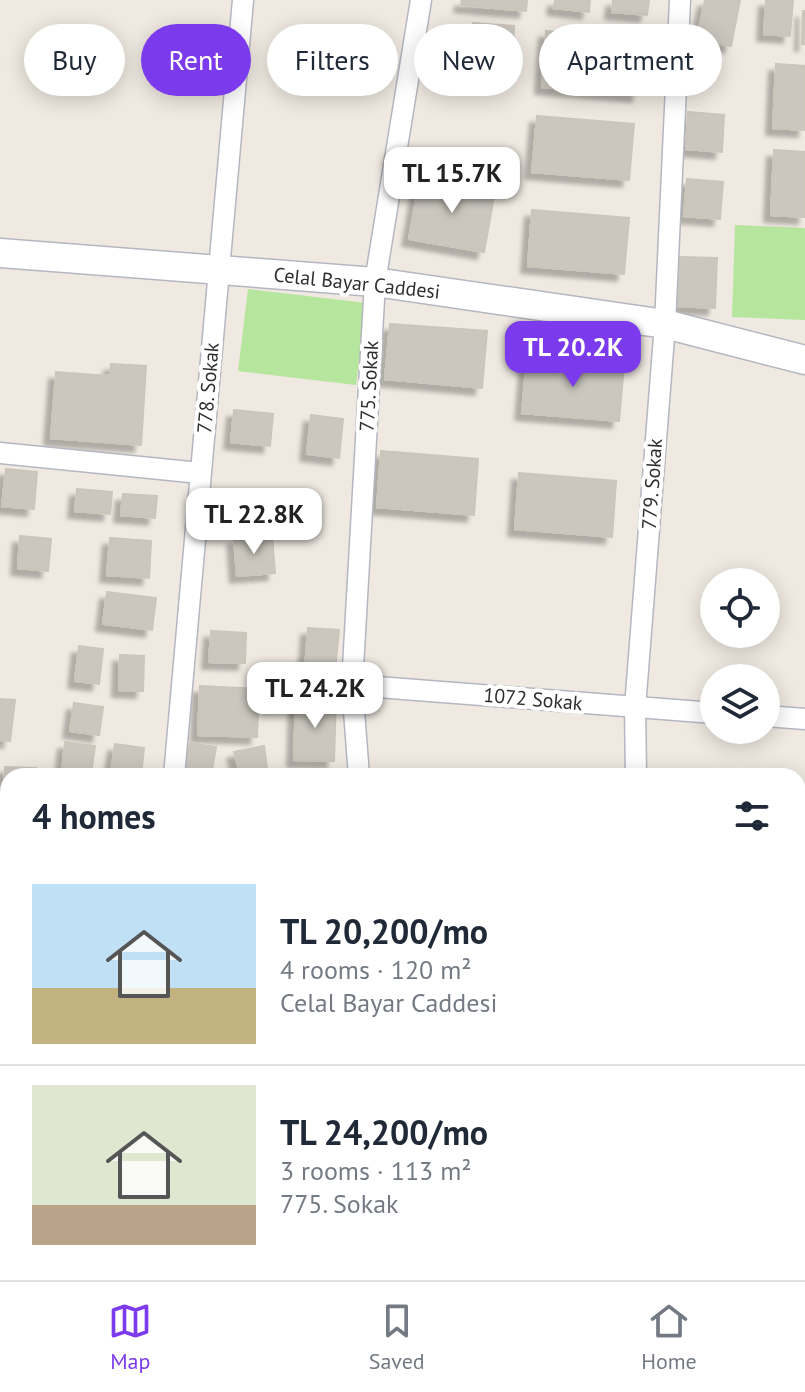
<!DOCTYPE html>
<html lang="en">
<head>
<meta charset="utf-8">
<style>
  body { margin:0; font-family:"PT Sans",sans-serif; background:#f2f2f3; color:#1f2937; height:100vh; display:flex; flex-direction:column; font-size:30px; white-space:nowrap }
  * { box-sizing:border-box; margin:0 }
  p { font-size:26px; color:#747a83 }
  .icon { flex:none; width:44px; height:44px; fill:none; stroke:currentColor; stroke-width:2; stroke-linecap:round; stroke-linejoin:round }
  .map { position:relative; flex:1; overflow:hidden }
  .panel { position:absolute; left:0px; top:768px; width:806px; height:512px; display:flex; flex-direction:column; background:#fff; border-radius:24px 24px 0 0; box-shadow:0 4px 20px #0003 }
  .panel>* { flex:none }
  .top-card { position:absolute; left:24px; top:24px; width:758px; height:72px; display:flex; gap:16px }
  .tools { position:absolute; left:700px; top:568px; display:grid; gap:16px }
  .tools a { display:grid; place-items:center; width:80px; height:80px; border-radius:50%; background:#fff; box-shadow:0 4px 20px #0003; font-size:40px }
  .price { position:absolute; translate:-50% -68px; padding:0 18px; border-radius:16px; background:#fff; color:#222; font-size:26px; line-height:52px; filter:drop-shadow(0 2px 4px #0008) }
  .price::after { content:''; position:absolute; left:50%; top:48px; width:24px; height:18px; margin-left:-12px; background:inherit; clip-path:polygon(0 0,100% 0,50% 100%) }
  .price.active { background:#7c3aed; color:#fff }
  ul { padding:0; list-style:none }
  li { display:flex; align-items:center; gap:24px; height:200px; padding:0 32px }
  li+li { border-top:2px solid #e0e1e3 }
  li span { display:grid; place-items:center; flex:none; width:224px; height:160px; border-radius:0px; color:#555 }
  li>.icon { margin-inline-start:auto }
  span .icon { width:96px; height:96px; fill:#fffc; stroke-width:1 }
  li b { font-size:34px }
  h2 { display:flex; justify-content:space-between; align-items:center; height:96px; padding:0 32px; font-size:34px }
  .pill { padding:0 28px; border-radius:36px; background:#fff; box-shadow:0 4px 20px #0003; font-size:28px; line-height:72px }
  .pill.active { background:#7c3aed; color:#fff }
  .tab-bar { display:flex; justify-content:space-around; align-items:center; height:112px; border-top:2px solid #e0e1e3; background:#fff; font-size:22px; color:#747a83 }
  .tab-bar a { display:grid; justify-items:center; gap:4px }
  .tab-bar .active { color:#7c3aed }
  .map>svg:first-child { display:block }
</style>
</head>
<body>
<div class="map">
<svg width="805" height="1280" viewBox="0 0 805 1280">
  <defs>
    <filter id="shadow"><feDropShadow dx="-7" dy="7" stdDeviation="2" flood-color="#0004"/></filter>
  </defs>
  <rect width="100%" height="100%" fill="#efe9e1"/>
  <path fill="#b6e59e" d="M735,225L805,228V320L732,317Z
    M248,289L366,303L356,385L238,371Z
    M0,841H8V932L0,931Z
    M474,1272H584L583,1280H541Z
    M626,1272H778L771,1280H626Z"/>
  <path fill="#cbc7bf" stroke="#cbc5ba" stroke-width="2" filter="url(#shadow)" d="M462,0H527L526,11L461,5Z
    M555,0H590L589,12L554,8Z
    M613,0H649L647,15L612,12Z
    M705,0H740L731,46L697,39Z
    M766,0H793L790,36L764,34Z
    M803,11H805V44H802Z
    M473,23L514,26L512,67L471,65Z
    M546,31L644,39L639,95L542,87Z
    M776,64L805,66V130L773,128Z
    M688,112L724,115L722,152L686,149Z
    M537,116L634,124L629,180L532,172Z
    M774,150L805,152V217L771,215Z
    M420,177L495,191L484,252L409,239Z
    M687,179L723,182L720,219L684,216Z
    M532,210L629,218L624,274L528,266Z
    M678,257L717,258L715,308L676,306Z
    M390,324L487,331L482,388L385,379Z
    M527,357L624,365L619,421L522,413Z
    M111,364L146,366L141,445L51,438L56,372L110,376Z
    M234,410L273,414L270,446L231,442Z
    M311,415L343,419L339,458L307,454Z
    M381,451L478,459L474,515L377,507Z
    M6,469L37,472L34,509L2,506Z
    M519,473L616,481L612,537L515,529Z
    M77,489L112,492L110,514L75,511Z
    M123,494L157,496L155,518L121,515Z
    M269,497L304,501L301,526L266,522Z
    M272,535L275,573L237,576L234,538Z
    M20,536L51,539L48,571L18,568Z
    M110,538L151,541L149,578L107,575Z
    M107,592L156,598L152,630L103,624Z
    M308,628L339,630L335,671L305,669Z
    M211,631L246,633L245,663L209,662Z
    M79,646L103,649L99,684L75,681Z
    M120,655L144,656L143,691L119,690Z
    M200,686L259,689L257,737L198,735Z
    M296,698L336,699L334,761L294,760Z
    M0,699L15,700L10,741L0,740Z
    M74,703L103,707L99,735L70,731Z
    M65,742L95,746L91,774L62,771Z
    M190,743L216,747L211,776H184Z
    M115,744L144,748L141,776L111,772Z
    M264,746L268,776H241L234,752Z
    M5,767L36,768V776H8V809H4Z"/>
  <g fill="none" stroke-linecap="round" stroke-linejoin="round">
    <g stroke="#b4b7c1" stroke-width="23">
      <path id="street" d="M0,453L200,473
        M352,685L714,713
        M766,716L805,719
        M174,776L243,0
        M359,776L352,685L375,282L421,0
        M636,776L635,708L665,324L680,0
        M0,826L8,827
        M0,946L8,947
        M798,948L805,949
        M3,1280L5,1254
        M610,1280L611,1272"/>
    </g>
    <g stroke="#b4b7c1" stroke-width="31">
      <path id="secondary" d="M0,253L375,282L665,324L805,360
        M797,1280L805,1244"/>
    </g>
    <g stroke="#c9c9c9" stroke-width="35">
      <path id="primary" d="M0,1253L8,1254
        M149,1272L208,1280
        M210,1280L270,1277L297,1280"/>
    </g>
    <use href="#street" stroke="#fff" stroke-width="20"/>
    <use href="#secondary" stroke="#fff" stroke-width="28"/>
    <use href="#primary" stroke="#f2d163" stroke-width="32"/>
  </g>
  <g text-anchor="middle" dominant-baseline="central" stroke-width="8" stroke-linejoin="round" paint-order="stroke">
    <g font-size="20" fill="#2e2e2e" stroke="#fff">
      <text transform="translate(357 283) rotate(6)">Celal Bayar Caddesi</text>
      <text transform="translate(369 386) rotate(-87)">775. Sokak</text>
      <text transform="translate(208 388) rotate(-85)">778. Sokak</text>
      <text transform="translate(652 484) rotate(-86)">779. Sokak</text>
      <text transform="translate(533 699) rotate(5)">1072 Sokak</text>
    </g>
  </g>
</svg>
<div class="tools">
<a><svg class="icon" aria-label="locate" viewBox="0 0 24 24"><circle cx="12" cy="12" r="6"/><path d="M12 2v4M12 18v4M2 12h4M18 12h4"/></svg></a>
<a><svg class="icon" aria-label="layers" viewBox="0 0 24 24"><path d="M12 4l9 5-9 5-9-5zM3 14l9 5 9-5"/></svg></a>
</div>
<b class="price" style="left:452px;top:215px">TL 15.7K</b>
<b class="price active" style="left:573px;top:389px">TL 20.2K</b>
<b class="price" style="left:254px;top:556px">TL 22.8K</b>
<b class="price" style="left:315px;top:730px">TL 24.2K</b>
<div class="top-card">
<a class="pill">Buy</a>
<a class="pill active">Rent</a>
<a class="pill">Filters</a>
<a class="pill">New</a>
<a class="pill">Apartment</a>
</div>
<section class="panel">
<h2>4 homes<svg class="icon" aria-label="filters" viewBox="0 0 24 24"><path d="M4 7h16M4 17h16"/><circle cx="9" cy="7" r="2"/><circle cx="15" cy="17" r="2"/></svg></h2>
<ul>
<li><span style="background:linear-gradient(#bfe0f5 65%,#c2b280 0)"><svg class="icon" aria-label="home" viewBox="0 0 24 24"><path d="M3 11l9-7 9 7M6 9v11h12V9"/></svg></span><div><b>TL 20,200/mo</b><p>4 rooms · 120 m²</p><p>Celal Bayar Caddesi</p></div></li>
<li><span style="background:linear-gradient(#dfe7d0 75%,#b9a48a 0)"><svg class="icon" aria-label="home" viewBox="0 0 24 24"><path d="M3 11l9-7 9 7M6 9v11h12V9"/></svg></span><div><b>TL 24,200/mo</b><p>3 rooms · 113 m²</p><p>775. Sokak</p></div></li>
</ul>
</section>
</div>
<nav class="tab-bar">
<a class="active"><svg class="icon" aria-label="map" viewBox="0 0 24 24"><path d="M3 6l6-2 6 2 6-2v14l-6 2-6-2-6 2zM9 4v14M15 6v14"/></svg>Map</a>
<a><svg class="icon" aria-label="saved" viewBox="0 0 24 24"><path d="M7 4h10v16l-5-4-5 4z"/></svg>Saved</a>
<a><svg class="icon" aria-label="home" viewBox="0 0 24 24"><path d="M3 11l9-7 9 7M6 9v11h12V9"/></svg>Home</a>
</nav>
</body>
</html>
